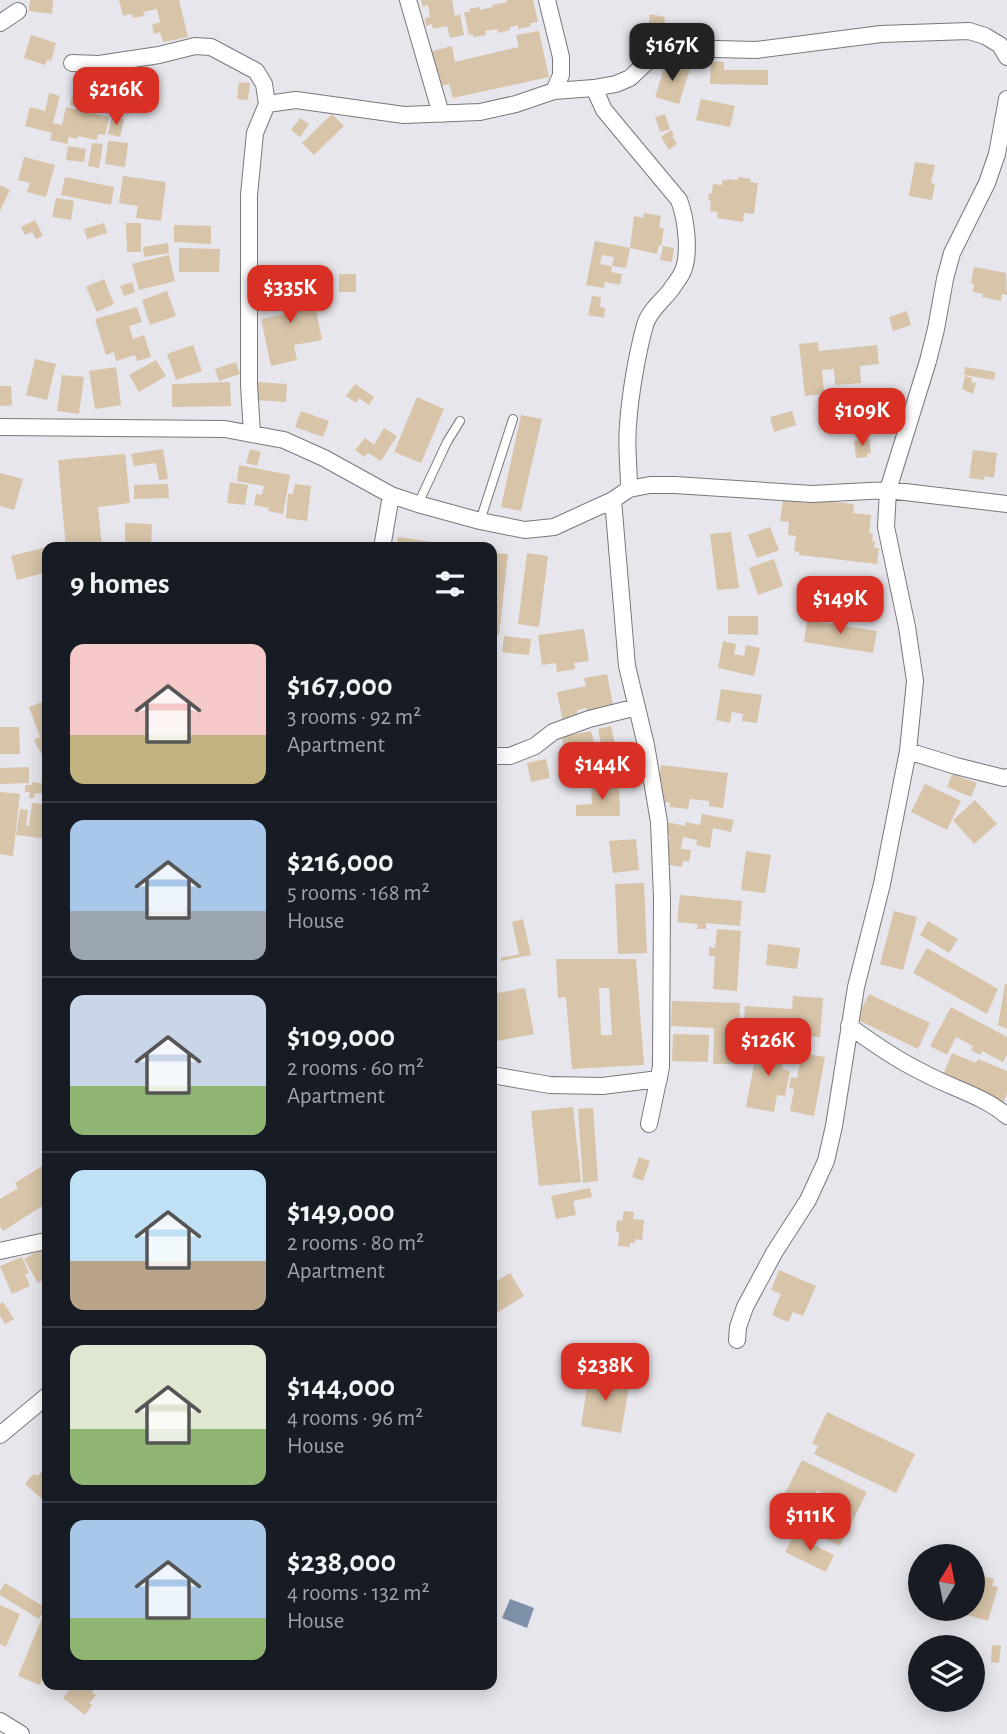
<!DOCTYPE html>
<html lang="en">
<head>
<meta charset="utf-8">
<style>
  body { margin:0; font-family:"Alegreya Sans",sans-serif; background:#20242c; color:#f1f3f6; height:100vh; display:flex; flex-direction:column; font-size:26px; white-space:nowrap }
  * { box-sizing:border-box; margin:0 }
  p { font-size:23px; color:#9ea1a6 }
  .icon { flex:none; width:38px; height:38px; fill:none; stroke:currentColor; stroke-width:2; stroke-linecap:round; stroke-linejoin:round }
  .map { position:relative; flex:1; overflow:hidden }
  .drawer { position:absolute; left:42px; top:542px; width:455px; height:1148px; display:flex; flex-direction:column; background:#171b24; border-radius:14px; box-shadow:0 4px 18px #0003 }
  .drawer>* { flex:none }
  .needle { width:46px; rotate:10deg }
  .fabs { position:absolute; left:908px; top:1544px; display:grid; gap:14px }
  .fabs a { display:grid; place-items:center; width:77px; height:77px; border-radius:50%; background:#171b24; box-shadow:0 4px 18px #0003; font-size:35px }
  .price { position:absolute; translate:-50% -60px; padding:0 16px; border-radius:14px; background:#d93025; color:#fff; font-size:23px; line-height:46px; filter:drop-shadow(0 2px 4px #0008) }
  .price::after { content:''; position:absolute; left:50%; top:42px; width:21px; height:16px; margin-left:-10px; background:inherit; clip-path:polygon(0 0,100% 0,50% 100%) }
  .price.active { background:#222; color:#fff }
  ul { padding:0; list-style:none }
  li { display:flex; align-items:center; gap:21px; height:175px; padding:0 28px }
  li+li { border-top:2px solid #363941 }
  li span { display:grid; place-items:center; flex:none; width:196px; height:140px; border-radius:14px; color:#555 }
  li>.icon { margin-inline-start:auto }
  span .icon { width:84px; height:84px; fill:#fffc; stroke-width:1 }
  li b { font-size:30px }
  h2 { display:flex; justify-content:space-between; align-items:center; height:84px; padding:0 28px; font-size:30px }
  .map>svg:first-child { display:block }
</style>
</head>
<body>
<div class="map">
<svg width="1007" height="1734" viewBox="0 0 1007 1734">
  <rect width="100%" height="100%" fill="#e7e6ec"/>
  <path fill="#7f91a9" d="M510,1599L534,1608L527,1628L502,1618Z"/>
  <path fill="#d7c4a9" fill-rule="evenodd" d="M30,0H53L52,14L29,11Z
    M119,0H179L188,37L163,42L160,32L154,34L152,25L160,22L157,9L143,12L144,16L133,18L132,14L123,16Z
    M421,0H452L455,16L460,14L464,35L450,38L447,26L433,29L432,24L426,26L425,18L430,17L428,5L423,7Z
    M506,0H533L538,22L530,23L531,26L518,29V25L510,27V30L498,33L497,29L485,31L486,35L473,37V34L469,35L464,12H470L469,9L480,7V10L493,7L492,5L507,2Z
    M650,14L665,17L663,30L648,28Z
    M539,31L549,77L453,98L449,84L437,87L429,52L452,46L455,62L519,47L516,35Z
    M31,35L56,43L51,61L47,60L45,65L24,58Z
    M711,61L724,62V70H768V85L710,84Z
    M666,62L690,69L679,104L655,97Z
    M239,82L250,83L248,100L237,99Z
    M74,90L100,97L96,112L70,105Z
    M49,93L60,96L53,123L62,125L66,107L109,117L105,135L98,134L97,140L78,136L77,139L69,137L67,144L50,140L52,133L25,126L30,107L45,111Z
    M701,99L735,106L730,127L696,120Z
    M332,114L344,126L314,155L302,143Z
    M665,114L670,129L660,132L655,117Z
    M112,117L124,119L120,137L108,134Z
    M300,118L309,124L300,137L291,130Z
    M671,130L674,135L672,136L677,144L669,150L661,137Z
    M108,141L128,143L125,167L105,164Z
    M92,143L103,144L99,168L88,166Z
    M68,146L86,149L84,162L66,160Z
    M24,157L55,165L46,197L27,192L30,183L18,180Z
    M915,162L935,165L931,183L935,184L932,200L909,196Z
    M123,176L166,182L161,221L136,218L138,206L119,203Z
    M65,177L114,187L111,205L61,195Z
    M738,177L751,179L750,182L758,183L754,214L744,213L743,222L717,218L718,212L710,211L711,201L708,200L709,193H712L713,184L722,185V180L727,181V179L738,180Z
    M0,185L10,190L0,211Z
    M56,198L74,201L71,220L52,217Z
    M644,213L661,216L659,227L664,229L661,246L659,245L657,254L630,248L634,216L643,218Z
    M35,220L43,236L36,239L32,232L25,235L21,227Z
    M104,223L107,233L87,239L84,229Z
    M126,223H141V252H127Z
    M174,225L211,226V244L174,242Z
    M595,241L630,248L626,268L612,266L614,257L602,255L600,264L612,266L611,272L622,274L620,285L605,282L604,288L586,285Z
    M168,243L169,253L144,257L143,247Z
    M663,246L674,248L672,262L660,260Z
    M179,248L220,249L219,272H179Z
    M169,255L175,281L139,290L132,264Z
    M974,267L1006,273L1007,295L1002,294L1001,301L982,297L983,294L973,292L974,284L971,283Z
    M339,274H356V292H339Z
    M104,279L114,304L97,312L86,287Z
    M295,279L300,304L314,301L322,340L294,345L297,360L271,366L261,319L285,314L281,294L278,295L275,283Z
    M132,282L135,292L124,296L120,286Z
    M270,285L275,308L263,311L260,296L256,297L254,288Z
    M167,291L176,316L150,325L142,300Z
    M592,296L601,297L600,307L605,308L604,318L588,315Z
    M137,307L142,322L129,326L133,339L144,335L151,357L137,361L135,355L116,361L114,352L106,355L95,319Z
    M907,311L911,325L893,331L889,317Z
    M818,342L819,351L877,345L879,364L860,366L861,383L835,385L834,369L822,370L824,394L805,396L799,344Z
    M193,345L202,371L176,380L167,354Z
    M35,359L56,364L47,400L26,395Z
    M156,360L166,376L139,392L129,375Z
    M236,362L240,374L219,381L215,369Z
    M116,367L121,405L95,409L89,371Z
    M965,367L995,372L994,380L964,375Z
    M62,375L84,377L79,414L57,411Z
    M965,376L972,378L971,382L976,383L973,394L962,389Z
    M230,382L231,406L172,407V384Z
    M256,382L287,384L286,402L255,400Z
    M355,384L374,397L369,405L359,398L356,403L346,396Z
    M0,386H11L12,405L0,406Z
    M417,397L444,409L421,463L394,452Z
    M301,411L329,421L323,437L295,427Z
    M792,411L796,425L774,432L770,417Z
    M521,415L542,419L521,511L501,507Z
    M384,428L397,436L381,461L368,453L364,457L355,450L365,438L374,445Z
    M869,439L871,453L867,454V457L856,458L854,441Z
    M163,449L168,479L159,480L156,463L134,466L131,454Z
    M250,449L261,452L257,466L246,463Z
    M973,450L997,453L994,478L985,476L984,480L969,478Z
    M125,454L130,503L98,507L102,548H66L58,460Z
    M239,465L290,475L283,514L268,511L269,508L254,505L256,494L262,495L264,486L237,481Z
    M0,473L23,479L14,510L0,506Z
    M230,482L248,485L245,505L227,503Z
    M168,484L169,498L134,499V485Z
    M295,484L311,486L307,521L286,518L288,494H293Z
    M806,499L854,504L853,513L871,515L869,533L873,534L872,541H875L874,548H879L877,564L799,555V552L794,551L796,536L788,535L789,522L780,521L783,500L806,503Z
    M125,523L152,524L151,545L125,544Z
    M770,527L779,550L757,558L748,535Z
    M731,532L739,588L717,590L710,534Z
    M398,537L459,546V548H396Z
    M47,547V572L17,580L11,556Z
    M492,553L508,554L499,635H492Z
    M527,553L548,556L539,627L518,624Z
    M774,559L783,586L758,595L749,568Z
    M728,616H758V635L728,634Z
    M807,620L877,631L873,653L804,642Z
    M584,629L589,661L574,663L575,669L557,672L556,663L542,665L538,635Z
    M504,636L531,639L529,655L502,652Z
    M723,641L736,644L734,654L744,656L746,645L760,648L754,676L718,668Z
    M607,674L614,710L587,716L586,708L577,710L578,718L563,722L557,692L586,686L584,678Z
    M721,689L762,695L757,723L742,721L743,714L732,712L730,723L716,720Z
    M47,700V733L43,735L47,743V765L34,740L40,737L29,707Z
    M611,726L620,766L606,769L598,729Z
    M0,727H19L20,754H0Z
    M591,731L595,746L565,752L562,737Z
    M595,751L600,775L572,781L567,756Z
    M546,759L550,778L531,782L527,763Z
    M661,765L728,773L723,808L709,806V801L690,799L688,809L670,807V803L660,801L662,783H659Z
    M29,767V783L0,784V768Z
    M952,774L977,783L971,797L947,787Z
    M32,782L47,784V794L35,793L34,798H29L30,792H25V785H32Z
    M619,784L620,816H576V805L592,804L591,785Z
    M925,784L961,801L947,830L911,812Z
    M0,792L20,794L13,856L0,854Z
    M975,800L997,824L974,844L953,820Z
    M32,803L43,804L42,812L47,813V839L16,835L20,809L28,810L26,825L29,826Z
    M702,814L734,820L731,832L713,828L710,848L696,845L697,840L683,837L681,849L691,850L689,862L683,861L682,867L665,864L670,836L665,835L667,822L685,826L686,822L700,825Z
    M636,839L639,870L613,873L609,841Z
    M746,851L771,855L765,893L741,890Z
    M644,883L647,953L618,954L615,884Z
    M680,895L742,901L740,926L706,923V929H697L698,924L677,922Z
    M894,911L917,917L903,970L880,964Z
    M523,919L531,955L501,961V958L519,954L512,922Z
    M928,921L958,939L949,953L920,935Z
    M717,929L741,931L737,991L713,989L715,956H709V947L715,948Z
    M768,944L800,948L797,969L766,965Z
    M927,948L998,989L987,1014L913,973Z
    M556,959H636L644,1065L572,1069L566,997L558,998ZM599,988H609L612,1035H601Z
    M1005,984H1007V1029L998,1025Z
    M525,988L534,1034L492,1042V994Z
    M869,994L930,1023L918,1049L856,1019Z
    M793,996L823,998L820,1037L743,1033L745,1006L792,1009Z
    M672,1001L740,1003L738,1064H713L714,1028L671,1026Z
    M951,1007L1007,1037V1055L1003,1062L982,1051L980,1055L971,1050L973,1046L956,1037L947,1055L930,1046Z
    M673,1034L709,1035L708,1062L672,1061Z
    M758,1043L786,1049L782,1069L790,1071L785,1096L777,1095L774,1112L746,1107Z
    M802,1053L825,1057L814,1116L790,1111L794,1089L789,1088L791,1077L797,1078Z
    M952,1053L976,1063L978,1059L1007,1071V1094L1003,1103L942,1077Z
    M573,1107L581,1182L539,1186L531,1111Z
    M593,1108L598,1181L583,1183L578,1109Z
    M639,1157L650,1161L643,1181L632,1177Z
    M47,1163V1203L3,1231L0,1226V1199L18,1188L15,1183Z
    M590,1188L592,1197L573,1201L576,1215L556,1219L551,1196Z
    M624,1211L634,1212L633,1219L644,1220L642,1240L635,1239V1243H630V1247L618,1246L619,1232H616L617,1220L622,1221Z
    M44,1248L47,1253L46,1261L47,1277L38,1283L24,1259Z
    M22,1257L29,1273L25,1274L30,1286L12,1294L0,1266Z
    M779,1270L816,1286L803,1316L793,1312L788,1322L772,1315L781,1294L771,1290Z
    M510,1273L524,1296L492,1316V1284Z
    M3,1302L14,1319L5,1324L0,1316V1304Z
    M589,1374L630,1381L621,1433L581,1426Z
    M827,1412L915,1454L896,1493L814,1454L818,1446L812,1444Z
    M802,1460L867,1492L840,1546L775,1513ZM817,1490L834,1498L829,1508L812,1501Z
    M47,1465V1496L43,1500L25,1484L33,1474L38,1476Z
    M794,1535L834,1555L826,1572L785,1552Z
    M980,1575L994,1579L992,1586L998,1587L988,1621L960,1613L961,1608H973V1581L978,1583Z
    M5,1583L46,1608L39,1619L0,1595V1591Z
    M0,1605L20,1614L6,1647L0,1644Z
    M44,1613L47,1614V1676L44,1674L40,1685L18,1676Z
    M992,1645L1001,1646L999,1663L991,1662Z
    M973,1662L983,1663L981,1681L973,1680Z
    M73,1685H97L92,1692L96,1695L89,1703L92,1705L85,1715L63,1698Z"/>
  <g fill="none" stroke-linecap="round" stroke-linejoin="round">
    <g stroke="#78777d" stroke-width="10">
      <path id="service" d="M418,504L447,442L460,421
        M480,521L513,419"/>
    </g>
    <g stroke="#78777d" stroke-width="18">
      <path id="minor" d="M408,0L441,114
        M547,0L561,57V75L554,91
        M0,23L18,11
        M72,63L99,64L159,55L195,46L211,47L256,71L264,84L267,104
        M594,88L604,110L679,200C686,218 691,255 682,273C679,279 674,285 670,291C662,301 649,311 645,325C637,354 630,395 628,425C626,446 629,468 629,489
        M0,427L225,429L284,440L324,458L391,495L418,504L480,521L525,530L554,527L613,500L629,489L650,485H675L812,494L888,490L1007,504
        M252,433L249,385V195L255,133L267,104L296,100L404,115L480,112L516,104L554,91L594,88L616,84L630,78L648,61L663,50L675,48L756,50L881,34L969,31L985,36L1000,45L1007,57
        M613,500L627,666L646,745L659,822L662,898L661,1067L649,1124
        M382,548L391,495
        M908,751L956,766L1004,778L1007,777
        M492,756H510L535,746L553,732L589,719L637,707
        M849,1026C873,1043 897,1060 924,1073C951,1088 984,1096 1007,1116
        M492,1075L550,1085L602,1086L659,1079
        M0,1251L41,1242L47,1243
        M737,1340L738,1327L745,1307L774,1253L808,1200L826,1161L834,1126L856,987L882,884L908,751L915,681L907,627L886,527L888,490L928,361L936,329L945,279L952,253L987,183L997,154L1007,99
        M0,1435L47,1396
        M0,1721L21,1734"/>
    </g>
    <use href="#service" stroke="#fff" stroke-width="8"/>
    <use href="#minor" stroke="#fff" stroke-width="16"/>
  </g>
</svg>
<div class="fabs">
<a><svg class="needle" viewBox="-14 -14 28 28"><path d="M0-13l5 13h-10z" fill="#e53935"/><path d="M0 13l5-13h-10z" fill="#9ea1a6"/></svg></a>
<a><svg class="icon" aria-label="layers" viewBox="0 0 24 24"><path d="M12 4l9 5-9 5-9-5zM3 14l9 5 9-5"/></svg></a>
</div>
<b class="price active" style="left:672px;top:83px">$167K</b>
<b class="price" style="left:116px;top:127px">$216K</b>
<b class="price" style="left:290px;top:325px">$335K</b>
<b class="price" style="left:862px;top:448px">$109K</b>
<b class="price" style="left:840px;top:636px">$149K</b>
<b class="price" style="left:602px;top:802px">$144K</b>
<b class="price" style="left:768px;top:1078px">$126K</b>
<b class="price" style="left:605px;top:1403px">$238K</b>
<b class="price" style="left:810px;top:1553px">$111K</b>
<section class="drawer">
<h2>9 homes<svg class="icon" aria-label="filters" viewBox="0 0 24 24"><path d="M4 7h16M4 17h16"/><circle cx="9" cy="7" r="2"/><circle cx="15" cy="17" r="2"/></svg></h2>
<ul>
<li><span style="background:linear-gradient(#f6c9c9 65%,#c2b280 0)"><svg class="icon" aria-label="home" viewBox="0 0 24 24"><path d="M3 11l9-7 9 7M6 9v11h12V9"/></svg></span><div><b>$167,000</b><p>3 rooms · 92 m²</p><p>Apartment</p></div></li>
<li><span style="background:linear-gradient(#a9c7e8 65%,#9aa5b1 0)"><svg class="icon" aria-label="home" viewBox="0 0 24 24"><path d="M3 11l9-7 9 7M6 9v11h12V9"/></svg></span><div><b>$216,000</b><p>5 rooms · 168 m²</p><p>House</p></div></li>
<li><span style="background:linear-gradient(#c9d6e8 65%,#8fb573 0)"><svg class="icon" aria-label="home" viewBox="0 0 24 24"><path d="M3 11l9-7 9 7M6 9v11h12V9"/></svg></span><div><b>$109,000</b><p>2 rooms · 60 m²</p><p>Apartment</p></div></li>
<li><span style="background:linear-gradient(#bfe0f5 65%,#b9a48a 0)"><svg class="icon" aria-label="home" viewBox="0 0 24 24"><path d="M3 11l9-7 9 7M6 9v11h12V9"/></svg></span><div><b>$149,000</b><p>2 rooms · 80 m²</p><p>Apartment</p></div></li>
<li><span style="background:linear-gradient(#dfe7d0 60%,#8fb573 0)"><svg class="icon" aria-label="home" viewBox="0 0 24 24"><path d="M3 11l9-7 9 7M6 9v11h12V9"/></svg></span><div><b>$144,000</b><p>4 rooms · 96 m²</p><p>House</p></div></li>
<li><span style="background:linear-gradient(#a9c7e8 70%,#8fb573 0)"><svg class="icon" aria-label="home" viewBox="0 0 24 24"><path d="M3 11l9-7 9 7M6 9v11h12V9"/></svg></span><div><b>$238,000</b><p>4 rooms · 132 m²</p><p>House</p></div></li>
</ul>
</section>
</div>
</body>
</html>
